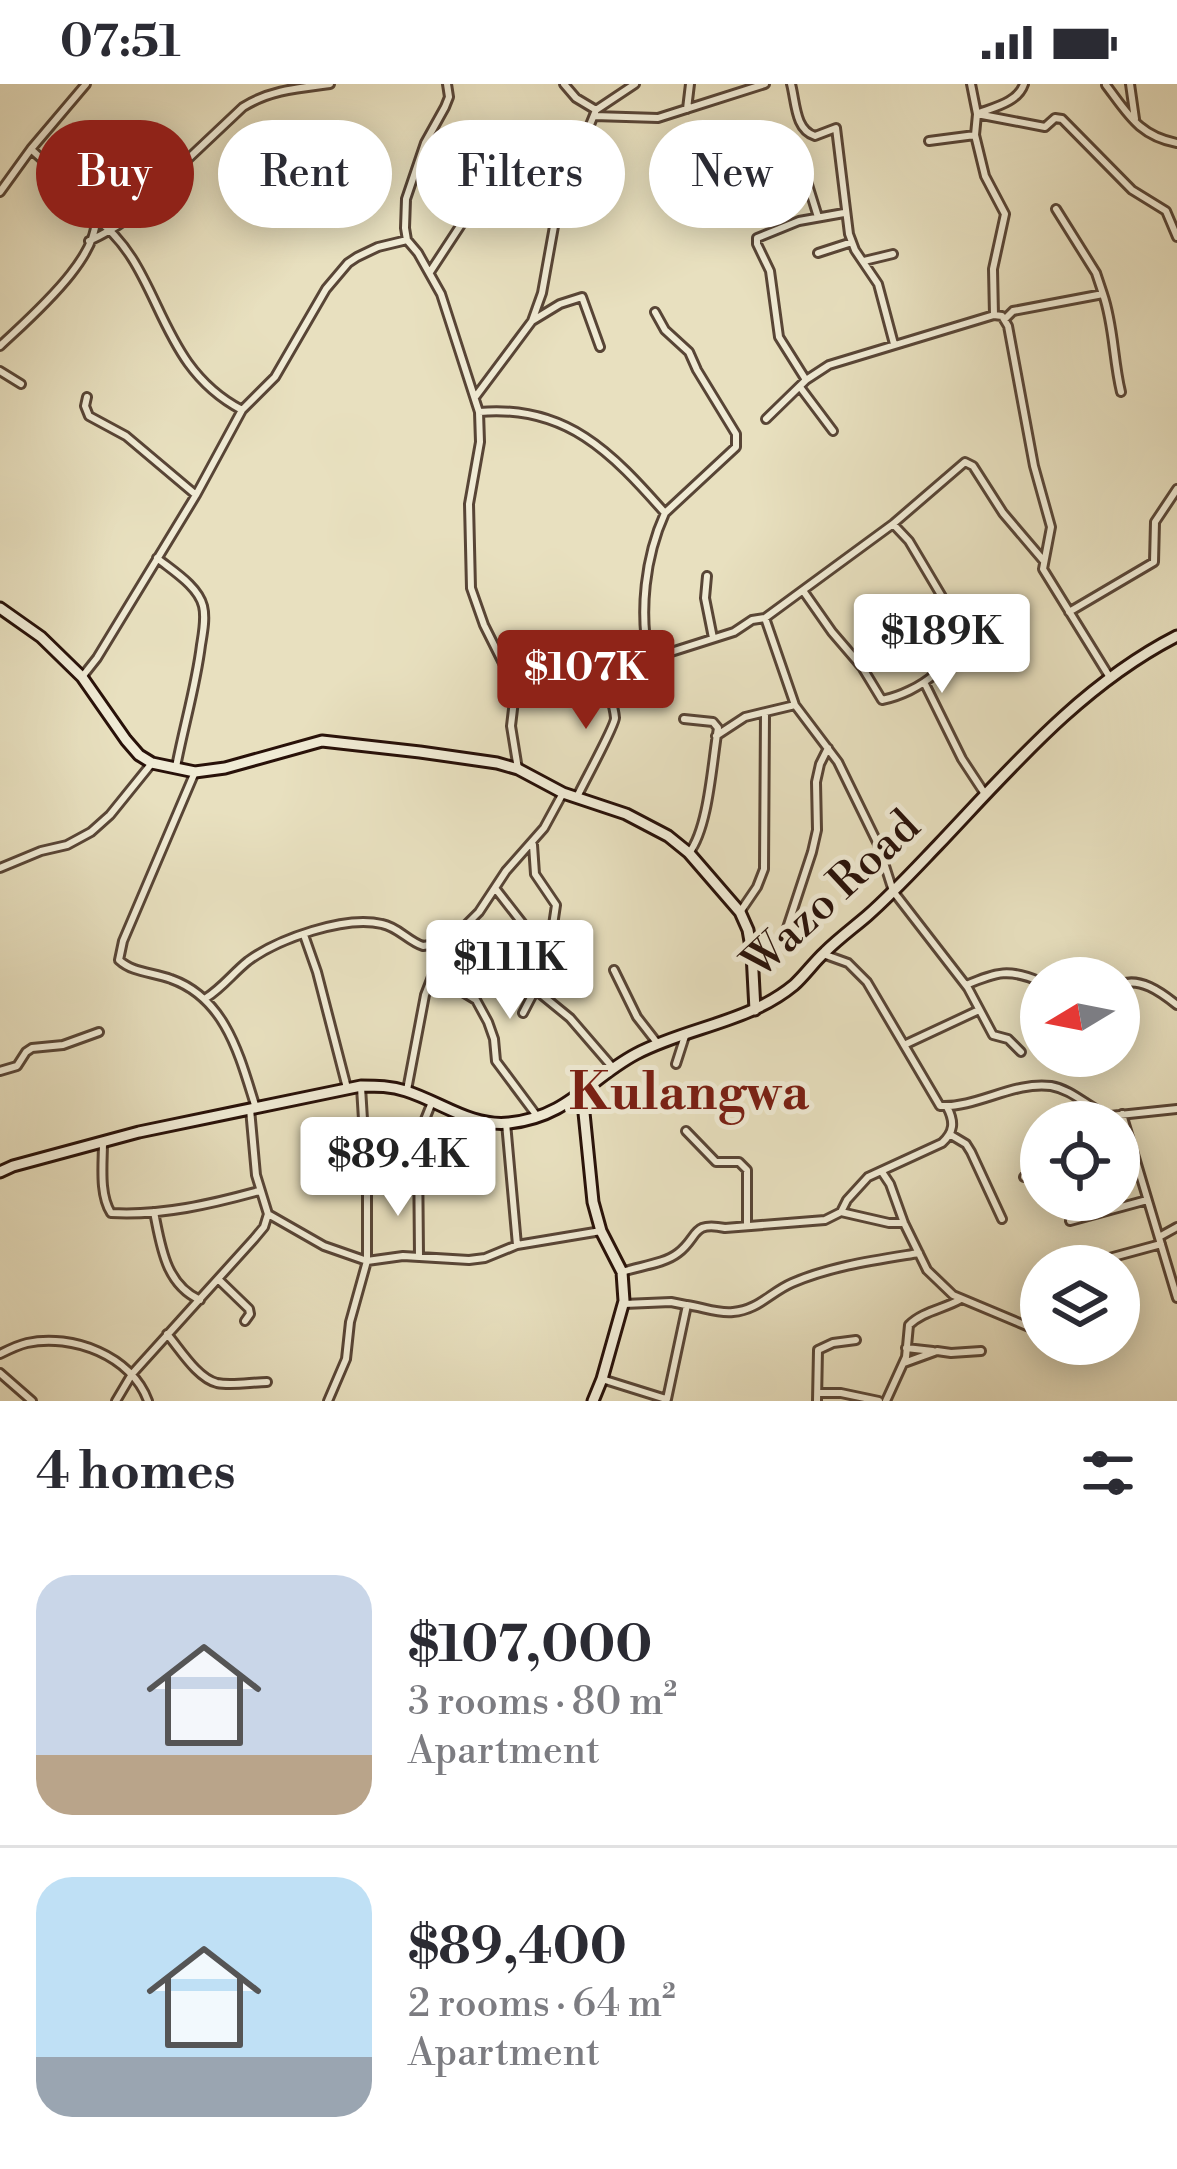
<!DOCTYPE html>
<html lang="en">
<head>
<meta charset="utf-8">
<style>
  body { margin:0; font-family:"Libre Bodoni",serif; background:#f7f7f7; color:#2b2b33; height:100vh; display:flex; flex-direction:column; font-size:45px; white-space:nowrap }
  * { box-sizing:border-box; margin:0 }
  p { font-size:39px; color:#7c7c81 }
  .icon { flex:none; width:66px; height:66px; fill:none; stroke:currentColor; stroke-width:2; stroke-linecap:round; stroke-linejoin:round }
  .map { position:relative; height:1317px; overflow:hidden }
  .sheet { display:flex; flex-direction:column; background:#fff; flex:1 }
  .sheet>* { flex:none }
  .hud { position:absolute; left:36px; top:36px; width:1107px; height:108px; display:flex; gap:24px }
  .needle { width:78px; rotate:260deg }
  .controls { position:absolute; left:1020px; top:873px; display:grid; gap:24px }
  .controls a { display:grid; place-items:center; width:120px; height:120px; border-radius:50%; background:#fff; box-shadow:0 6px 30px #0003; font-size:60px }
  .price { position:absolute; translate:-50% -102px; padding:0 27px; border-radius:12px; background:#fff; color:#222; font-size:39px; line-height:78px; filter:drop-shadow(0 3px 6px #0008) }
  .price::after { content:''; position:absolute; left:50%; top:72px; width:36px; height:27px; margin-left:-18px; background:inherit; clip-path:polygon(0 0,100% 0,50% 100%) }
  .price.active { background:#8f2418; color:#fff }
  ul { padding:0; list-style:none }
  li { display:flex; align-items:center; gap:36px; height:300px; padding:0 36px }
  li+li { border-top:3px solid #e1e1e2 }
  li span { display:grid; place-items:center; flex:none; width:336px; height:240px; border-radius:36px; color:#555 }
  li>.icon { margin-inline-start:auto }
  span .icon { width:144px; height:144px; fill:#fffc; stroke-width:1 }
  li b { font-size:51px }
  h2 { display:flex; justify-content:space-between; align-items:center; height:144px; padding:0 36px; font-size:51px }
  .chip { padding:0 42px; border-radius:54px; background:#fff; box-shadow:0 6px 30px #0003; font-size:42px; line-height:108px }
  .chip.active { background:#8f2418; color:#fff }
  .status { display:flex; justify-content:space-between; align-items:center; height:84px; padding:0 60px; background:#fff; direction:ltr }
  .status svg { height:33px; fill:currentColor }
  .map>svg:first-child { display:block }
</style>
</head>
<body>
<div class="status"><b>07:51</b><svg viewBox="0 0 49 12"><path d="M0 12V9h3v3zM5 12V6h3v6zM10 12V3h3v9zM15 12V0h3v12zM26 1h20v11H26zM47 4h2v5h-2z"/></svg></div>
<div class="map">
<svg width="1177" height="1317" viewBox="0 0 1177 1317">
  <rect width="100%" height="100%" fill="#e8e0bf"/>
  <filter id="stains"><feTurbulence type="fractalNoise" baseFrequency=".00167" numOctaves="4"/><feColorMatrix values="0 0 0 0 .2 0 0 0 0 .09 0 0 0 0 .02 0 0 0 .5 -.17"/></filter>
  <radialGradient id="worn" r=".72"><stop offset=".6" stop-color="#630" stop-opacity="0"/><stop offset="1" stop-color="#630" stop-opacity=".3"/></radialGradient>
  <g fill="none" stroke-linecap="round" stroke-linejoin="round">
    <g stroke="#584536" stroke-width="12">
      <path id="street" d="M447,0L449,13L445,23L425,59L406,115L405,144L407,156L418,169L441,210L479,328L480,358L469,420L471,504L484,541L512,597L515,608L511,642L518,685
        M564,0L576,14L596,26
        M791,0C796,19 795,46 815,52L836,44L849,150L855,166L878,200L894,260
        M971,0L977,30L975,51L985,92L1005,130L993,185L994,231
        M1130,0L1135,35
        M1106,1C1128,30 1139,52 1177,59
        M687,25L690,0
        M979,29C995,23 1018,18 1024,0
        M977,30L1045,43L1055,34L1062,35L1132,106L1166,127L1177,153
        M594,32L658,34L765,0
        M929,57L975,51
        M805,91L818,133
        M0,108L31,65L86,0
        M88,117L154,107L243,23C270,6 299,4 330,0
        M1056,125L1096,189L1103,210
        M95,134C164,184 154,280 242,326
        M89,157C113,146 136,132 152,110
        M818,169L852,158
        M864,177L893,170
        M430,188L487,101L516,61
        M1005,235L1013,227L1103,210C1114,242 1113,275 1121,308
        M532,237L560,220L582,213L600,263
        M0,262C26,237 111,166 93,125C88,113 44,78 31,65
        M0,287L21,300
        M806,296L779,253L770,187L757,160V154L799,137L844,129
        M800,303L833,347
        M476,312L532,237L542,209L558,120L596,26L635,0
        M87,313L85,322L89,332L126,352L196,411
        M479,328C566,320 612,369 665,429
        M766,335L806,296L829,281L994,231L1002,232L1008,242L1034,382L1051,443L1043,485L1109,592
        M157,474C173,487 198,502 203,522C206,534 203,549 201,561C196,602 184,641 176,683
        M707,492L705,514L713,554
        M804,508L832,548L862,583L882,616C917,609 965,578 957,538L909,457L893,440
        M1069,528L1154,478L1155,438L1177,405
        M765,534L795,621L838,678L878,760L893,807L968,904L993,951L1008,955L1021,968
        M649,575C639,528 645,473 665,429L736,363V350L697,286L689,268L665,246L655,228
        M82,593L97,574L196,411L242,326L275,293L326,205L348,179L357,173L378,163L407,156
        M925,600L962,675L985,710
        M515,608L649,575L734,548L752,536L765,534L893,440L965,378L973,382L1003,429L1043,476
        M684,635L713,638L718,644C712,678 709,743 689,769
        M716,652L745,633L795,621
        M195,688L123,857L119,876C133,889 153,888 171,895C227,915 240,974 256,1024
        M577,713C583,700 615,642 615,634C614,619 606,603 604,587
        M0,784L41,767L67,761L91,748L110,731L152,679
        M740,828L757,803L764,785L765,629
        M304,851L317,888L347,1004
        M456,851L502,874L516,860L524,844L523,840L495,804
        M784,853L812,768L817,746L816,698L820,680L828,664
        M823,870L848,879L867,898L940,1022C977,1024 1014,997 1051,1002C1074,1006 1089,1025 1110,1032L1177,1025
        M614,886L637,933L658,960
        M433,890L476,916L488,938L494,955L496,977L537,1032
        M966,901C997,888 1009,884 1041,898
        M1119,901C1139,892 1161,908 1177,921
        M537,907L570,934L614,985
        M206,914C222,904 233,889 248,877C278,855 345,831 382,840C398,843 408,857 423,862L449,858
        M523,929L549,879L557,855L552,848L556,821L535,790L533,761
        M904,961L979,926
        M676,980L685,952
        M0,987L17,982L26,968L32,964L63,961L99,948
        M407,1006L425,911L439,875L449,858L479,828L506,787L544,744L563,709
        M1122,1030L1177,1214
        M506,1039L517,1161
        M686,1047L716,1078H739L747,1086V1141
        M951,1051L966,1060L971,1068L1002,1135
        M103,1058C103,1080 99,1110 111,1129C161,1132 212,1120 259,1107
        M882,1088L890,1100L904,1139L927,1186L953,1211L1041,1248
        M1024,1093L1041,1088
        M154,1128C161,1162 165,1200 200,1216
        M841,1128L889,1139H903
        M268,1130L324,1162L367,1177L403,1172L469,1176L485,1174L517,1161L601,1147
        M1070,1137L1147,1116
        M1159,1153L1177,1143
        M419,1172L418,1064L422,1043L432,1018
        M1102,1176L1161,1160
        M622,1188C639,1182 664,1180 678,1169C699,1153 691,1137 725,1144L825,1136L841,1128L847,1116L868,1093L942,1059C954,1048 955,1038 947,1023
        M218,1195L249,1225L250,1230L245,1237
        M624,1220L671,1218L686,1221
        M167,1250C180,1265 197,1294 217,1299C232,1302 252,1298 267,1298
        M906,1264L933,1267
        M0,1270C8,1266 18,1261 27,1259C72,1249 132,1272 148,1317
        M904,1279L937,1267L951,1269L981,1267
        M0,1289L32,1317
        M602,1295L666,1315
        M819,1309H841L879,1317
        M667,1315L687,1221C702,1223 719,1230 733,1228C758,1226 771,1208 792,1199C831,1182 876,1176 919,1169
        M116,1317L132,1290L254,1155L264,1143L268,1130L256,1091L250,1025
        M328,1317L346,1275L350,1238L367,1177V1101L361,1003
        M817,1317L818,1266L833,1259L856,1256
        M886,1317L906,1273L909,1241C923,1227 944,1225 961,1215"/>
    </g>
    <g stroke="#281109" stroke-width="15">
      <path id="secondary" d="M0,524L41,553L82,593L126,656L139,671L152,679L195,688L225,684L322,657L420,668L497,679L518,685L563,709L626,730L668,752L689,769L740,828L748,846L752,869L755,926
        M582,1009L593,1118L601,1147L622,1188L624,1217L602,1295L593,1317
        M0,1088L13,1082L139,1048L361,1002C377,1002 391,1002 406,1007C441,1018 471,1043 509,1039C568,1033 589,995 636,970C687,943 748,939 794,901C805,891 814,878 825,868C838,855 853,844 867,832C892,810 915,785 938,761C1011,684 1081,601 1177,552"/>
    </g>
    <use href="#street" stroke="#f0ebd5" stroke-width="6"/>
    <use href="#secondary" stroke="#f0ebd5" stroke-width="9"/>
  </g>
  <g text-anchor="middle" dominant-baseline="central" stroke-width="10" stroke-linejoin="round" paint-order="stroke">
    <g font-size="45" fill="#281109" stroke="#f0ebd5">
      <text transform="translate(832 811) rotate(-43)">Wazo Road</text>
    </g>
    <g font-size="51" font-weight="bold" fill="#7a1f14" stroke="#f0ebd5">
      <text x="689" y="1010">Kulangwa</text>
    </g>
  </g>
  <rect width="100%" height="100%" filter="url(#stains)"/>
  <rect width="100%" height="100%" fill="url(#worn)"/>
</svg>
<div class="controls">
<a><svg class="needle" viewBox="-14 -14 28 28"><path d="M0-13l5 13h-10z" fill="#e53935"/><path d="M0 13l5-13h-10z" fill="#7c7c81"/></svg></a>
<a><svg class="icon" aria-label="locate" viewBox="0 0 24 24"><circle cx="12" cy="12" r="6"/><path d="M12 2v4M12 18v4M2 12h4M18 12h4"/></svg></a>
<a><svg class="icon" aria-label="layers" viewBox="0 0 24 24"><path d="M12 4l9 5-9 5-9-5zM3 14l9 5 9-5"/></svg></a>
</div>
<b class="price" style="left:942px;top:612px">$189K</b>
<b class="price active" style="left:586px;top:648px">$107K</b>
<b class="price" style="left:510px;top:938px">$111K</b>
<b class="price" style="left:398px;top:1135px">$89.4K</b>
<div class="hud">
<a class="chip active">Buy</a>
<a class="chip">Rent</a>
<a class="chip">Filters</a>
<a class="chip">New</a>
</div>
</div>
<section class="sheet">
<h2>4 homes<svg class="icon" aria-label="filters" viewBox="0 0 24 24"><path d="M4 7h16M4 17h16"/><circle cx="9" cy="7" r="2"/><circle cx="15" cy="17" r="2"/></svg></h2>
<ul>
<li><span style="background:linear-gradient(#c9d6e8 75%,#b9a48a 0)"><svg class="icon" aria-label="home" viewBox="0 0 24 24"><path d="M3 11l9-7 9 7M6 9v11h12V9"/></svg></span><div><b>$107,000</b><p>3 rooms · 80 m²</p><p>Apartment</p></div></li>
<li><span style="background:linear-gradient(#bfe0f5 75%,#9aa5b1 0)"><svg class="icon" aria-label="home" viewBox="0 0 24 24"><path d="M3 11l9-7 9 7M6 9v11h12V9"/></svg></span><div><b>$89,400</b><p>2 rooms · 64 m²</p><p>Apartment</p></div></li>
</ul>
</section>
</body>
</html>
